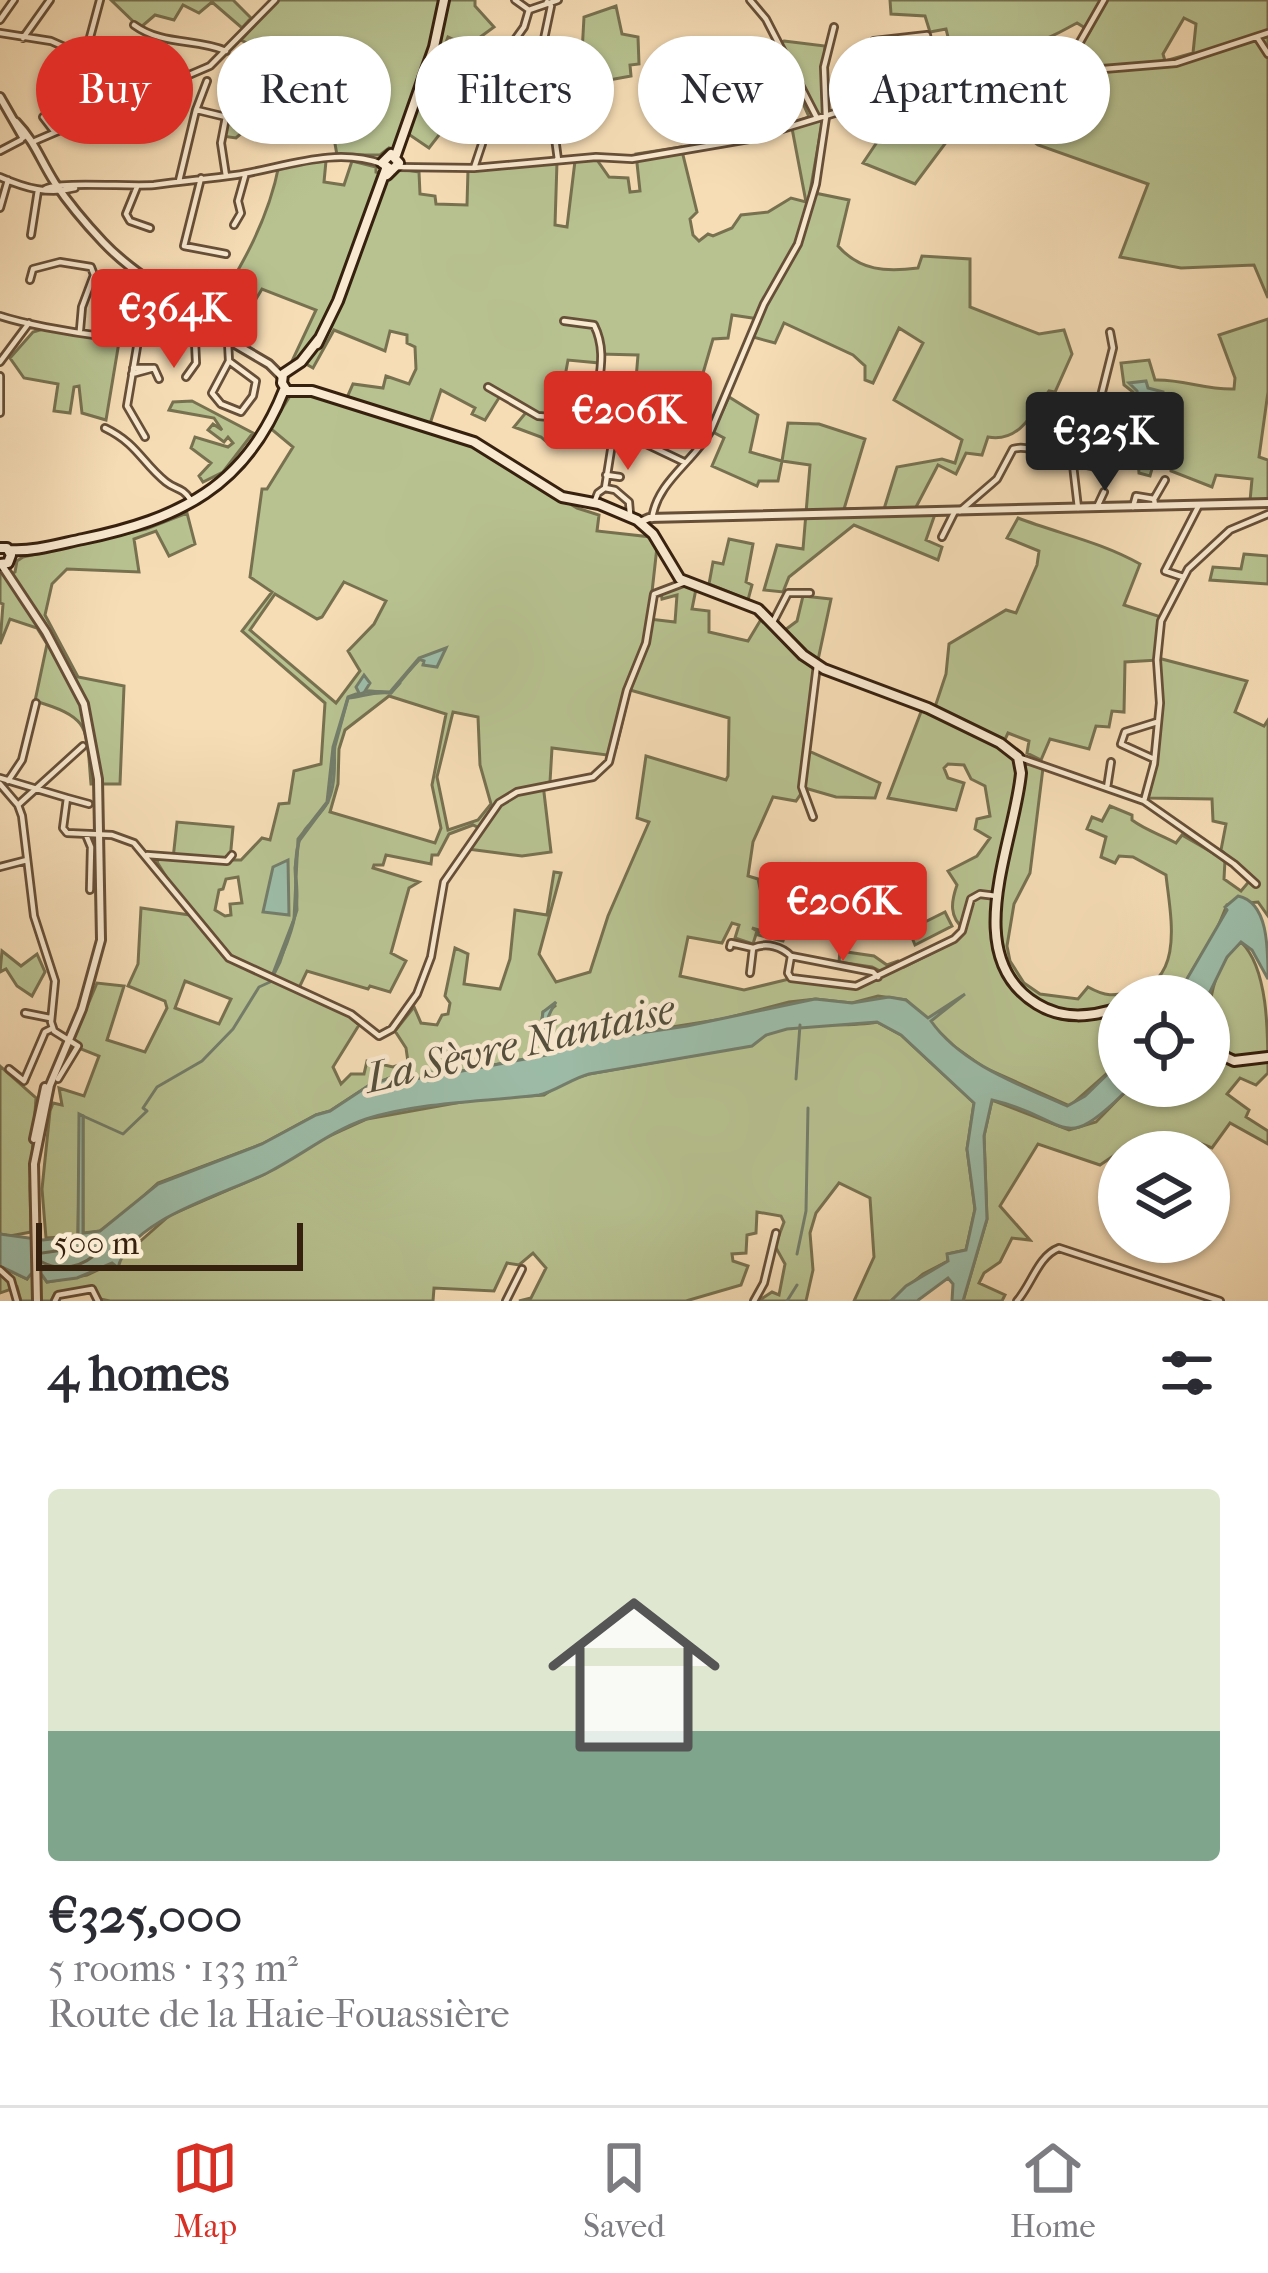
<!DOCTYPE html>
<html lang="en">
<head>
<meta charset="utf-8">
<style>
  body { margin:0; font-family:"IM FELL French Canon",serif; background:#f2f2f3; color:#2b2b33; height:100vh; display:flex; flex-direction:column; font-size:45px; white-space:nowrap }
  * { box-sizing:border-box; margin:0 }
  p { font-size:39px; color:#7c7c81 }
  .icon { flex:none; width:66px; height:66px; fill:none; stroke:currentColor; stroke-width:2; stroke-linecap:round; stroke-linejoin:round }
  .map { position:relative; height:1301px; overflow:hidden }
  .side { display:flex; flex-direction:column; background:#fff; flex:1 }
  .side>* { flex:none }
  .guide { position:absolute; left:36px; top:36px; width:1197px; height:108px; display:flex; gap:24px }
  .controls { position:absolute; left:1098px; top:975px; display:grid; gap:24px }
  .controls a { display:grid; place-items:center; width:132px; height:132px; border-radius:50%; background:#fff; box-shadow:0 3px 9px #0004; font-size:60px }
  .scale { position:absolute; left:36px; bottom:30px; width:267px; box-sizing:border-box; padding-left:12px; border:6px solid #36200e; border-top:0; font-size:33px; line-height:42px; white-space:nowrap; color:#36200e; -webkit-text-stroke:9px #f9e9d0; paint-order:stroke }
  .price { position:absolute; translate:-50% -102px; padding:0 27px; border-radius:12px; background:#d93025; color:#fff; font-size:39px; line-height:78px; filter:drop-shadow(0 3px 6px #0008) }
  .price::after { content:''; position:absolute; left:50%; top:72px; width:36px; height:27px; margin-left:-18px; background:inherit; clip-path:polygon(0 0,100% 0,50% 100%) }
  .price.selected { background:#222; color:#fff }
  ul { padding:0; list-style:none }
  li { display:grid; align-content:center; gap:24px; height:636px; padding:0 48px }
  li+li { border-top:3px solid #e1e1e2 }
  li span { display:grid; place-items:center; height:372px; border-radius:12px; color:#555 }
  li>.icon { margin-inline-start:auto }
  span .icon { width:216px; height:216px; fill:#fffc; stroke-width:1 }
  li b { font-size:51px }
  h2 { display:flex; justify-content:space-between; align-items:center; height:144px; padding:0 48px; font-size:51px }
  .tag { padding:0 42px; border-radius:54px; background:#fff; box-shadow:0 3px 9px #0004; font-size:42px; line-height:108px }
  .tag.selected { background:#d93025; color:#fff }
  .dock { display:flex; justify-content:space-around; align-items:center; height:168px; border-top:3px solid #e1e1e2; background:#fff; font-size:33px; color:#7c7c81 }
  .dock a { display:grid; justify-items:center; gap:6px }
  .dock .selected { color:#d93025 }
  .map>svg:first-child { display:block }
</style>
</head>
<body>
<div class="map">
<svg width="1268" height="1301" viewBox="0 0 1268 1301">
  <rect width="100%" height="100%" fill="#f6ddb6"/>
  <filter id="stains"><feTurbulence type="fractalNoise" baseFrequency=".00167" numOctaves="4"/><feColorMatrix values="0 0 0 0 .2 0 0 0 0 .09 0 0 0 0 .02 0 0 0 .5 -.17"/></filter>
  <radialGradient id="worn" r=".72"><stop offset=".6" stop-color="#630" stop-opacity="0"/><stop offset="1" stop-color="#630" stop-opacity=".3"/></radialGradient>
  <path fill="#b8c291" stroke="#777150" stroke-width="3" fill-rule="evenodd" d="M111,0H233L251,18L242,28L212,2L199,13L183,5L174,20L155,15L140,28Z
    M277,0H475V6L494,27L468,46L448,37L436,69L467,99L429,148L407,133L401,151L389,148L380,155H337L327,99L293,109L262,69L266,53L241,40Z
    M890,0H1268V298L1254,265L1181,268L1120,257L1148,184L1038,145L1003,119L999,128L987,115L990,107L980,99L982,94L969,85L1015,81L1018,105L1052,103L1050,78L1060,77L1090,31L1077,23C1065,29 1053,37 1041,40C1013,46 966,39 946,61L940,45L949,41L946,29L930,32L925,16L891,14ZM1184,18L1196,24L1193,53L1165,61L1163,54Z
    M616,6L622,34L638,37L639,64L630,65L631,76L609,80L608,106L590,110L589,100L555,97L566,66L581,71L584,17Z
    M784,41L825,46L822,124L810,192L849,200L838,246C860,271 886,272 918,268L922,256L970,259V307L1039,334L1064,330L1072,354L1055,392L1049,391C1033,413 1019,443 988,437L982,455L966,453L956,474L938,465L915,509L916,515L935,514L926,540L942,547L938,560L854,525L789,577L783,592L764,590L777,545L803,549L810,465L782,461L778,481H759L757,486L712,466L724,438L713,432L729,397L758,415L750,452L782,461L788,423L819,424L865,439L844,509H884L897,467L942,459L955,463L962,440L894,400L923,343L899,328L873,383L865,380V366L853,355L784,323L775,343L753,337L759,319L732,315L728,338L713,339L696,397L682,395L676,416L688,421L684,432L645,420L648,405L615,398L618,377L636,379L638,355L600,354V363L568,360L557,420L566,422L559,440L550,445L541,437L514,427L528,410L502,393L485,420L472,414L475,408L441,390L428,430L466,441L577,508L599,515L597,531L651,537L657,547L649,619L675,622L677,595L662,599L661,592L683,585L696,589L692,609L709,611V632L748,641L763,616L781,633L797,621L803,596L831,599L818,660L809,751L880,783L875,798L836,797L805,788L796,801L773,797L753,842L748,876L758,879L763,902L789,922L783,941L758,935L759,930L752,928L757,931L753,944L735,938L739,925L732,923L722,943L688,937L680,976L744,990L789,979L857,988L886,974L872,967L839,962L840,951L874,956L887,965L898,961L904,967L956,941L964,929C949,917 951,902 957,885L948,871L977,856L990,838L975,829L977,819L990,816L985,786L971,779L964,765L948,764L944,768L948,778L964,783L956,810L888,798L924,704L935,707L946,674L949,644L1006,610L1016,613L1037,565L1039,551L1007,538L1018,518C1060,534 1101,542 1140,564L1124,605L1161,617L1158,658L1247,681L1235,712L1264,726L1268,720V916L1258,902L1227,905L1217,929L1177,996H1119V1063L1070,1106L983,1067L955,1047L906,1000L878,996L852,1003L816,999L789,1002L723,1019L595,1039L553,1052C542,1037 540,1017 556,1005L543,1012L541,1027L547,1055L408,1081L403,1073L368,1086L330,1111L316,1115L262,1144L158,1183L118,1219L100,1231L83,1234V1116L80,1115L78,1236L46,1238L42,1189L50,1111L53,1103L62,1105L59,1088L84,1096L99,1056L71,1045L97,983L124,986L107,1040L145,1052L167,1008L165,1001L128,986L138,964L141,908L190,915L157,862L159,858L173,859L177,822L233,827L230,860H241L262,838L270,840L279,804L289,803L294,771L321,764L325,703L242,631L272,592L250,577L262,489H267L293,447L270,428L290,396L308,394L345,402L353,384L383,388L386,376L409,384L416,369L415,347L407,343V335L390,331L385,351L334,330L313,368L299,360L292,361L316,310L262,289L238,329L210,317C240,269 268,222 279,165L326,161L324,182L344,185L352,161L376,167V172L390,176L400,169L419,172L420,194L435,196L436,204L467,205L468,170L557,162L555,225L567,227L575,161L597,160L609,177L628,178L630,192L640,191L636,154L681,147L697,212L690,219L693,235L699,241L708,234L713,236L732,228L741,215L768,212L791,198L806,202L791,123L809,117L777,44ZM344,582L386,601L374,624L348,651L360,671L336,703L250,630L275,594L317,619L322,617ZM1158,660C1164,707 1161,752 1148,798L1212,799L1213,821L1226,824L1221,850L1252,878L1241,891L1224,879L1225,860L1182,835L1176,843C1160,834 1147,831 1132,820V815L1110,806L1102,821L1092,817L1087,829L1106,837L1101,857L1115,863L1119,856L1133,857L1166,875C1170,914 1186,980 1133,992C1113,996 1106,997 1088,987L1078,999L1040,994L1024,983L1010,961L1007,946L1014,904L1030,873L1043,768L1030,763L1020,767L1014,755L1002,746L1008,733L1029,741L1027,753L1041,760L1050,739L1089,749L1096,726L1109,727L1112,711L1124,712L1125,662ZM630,690L729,718L728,776L726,780L646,756L637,818L649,822L608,916L590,972L556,982L539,954L561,873L554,872L547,915L515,910L510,959L500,989L464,984L468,954L455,948L445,996L450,1003L448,1014L442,1015L437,1025L421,1023L414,1007L395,1031L406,1048L408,1062L393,1067L367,1061L364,1074H351L341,1084L333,1067L359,1025L348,1015L297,992L307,971L368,989L370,986L390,992L406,961L391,953L409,888L419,882L373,868L374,865H383L386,855L431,864L432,855H438L449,834L473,825L479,828L468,849L522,856L551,852L543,784L550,782L552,748L607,755L616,748ZM389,696L446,714L432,785L441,828L435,843L330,812L338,784L339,749L345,730ZM453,712L478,717L480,765L491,804L478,820L448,830L437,777ZM238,877L242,903L230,904L231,915L225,916L215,910L219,890L223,889L226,879ZM185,981L231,999L219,1024L175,1008Z
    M910,93L914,95L901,114L910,120L922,101L936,109L949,98L955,103L962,95L974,105L915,184L863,163Z
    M240,106L248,116H261L263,129L244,131L236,138L222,136L226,117Z
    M1268,319V392L1259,457L1268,460V500L1250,501L1252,479L1216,475L1212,487L1171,471L1170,456L1155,458L1150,476L1139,473L1133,392L1124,385L1121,363L1149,360L1155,380C1182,379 1206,390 1234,389L1235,378L1219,335Z
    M43,329L119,342L106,420L82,413L79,386L74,387L70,413L54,411L58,384L24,378L10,358L33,332Z
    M192,401L253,433L223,472L203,482L199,476L211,463L191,448L195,437L228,447L233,443L228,437L224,442L208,430L213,424L222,430L214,418L169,410L173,402Z
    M1101,407L1109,410L1112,419L1110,453L1080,460Z
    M187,513L195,544L169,556L156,531L134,539L139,572L67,569L52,584L45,615L78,677L124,686L120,784H91C86,727 92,718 35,701L47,644L37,628L10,619L0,644L3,604L0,603V570L6,576L15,572L17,561L23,557L146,529Z
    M729,539L753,544L746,582L752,585L748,600L709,584L713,562L723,564Z
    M1244,554L1268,556V584L1210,580L1213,567L1241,569Z
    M945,912L952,926L915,945L909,930Z
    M1241,942C1268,968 1268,1031 1268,1073L1256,1085L1240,1078L1227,1094L1249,1110L1246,1117L1268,1131V1144L1230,1123L1212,1148L1177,1134L1119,1152L1100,1165L1038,1144L1000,1206L1030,1240L1012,1238L1000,1262L984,1273L979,1283L1005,1295L1002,1301H963L987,1219L984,1136L992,1100L1069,1130L1096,1122L1131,1086H1209C1209,1038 1200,974 1241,942Z
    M2,951L21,966L37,954L45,972L32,996L17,986L6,969L0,972Z
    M877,1022L901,1035L974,1103L967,1149L975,1209L966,1250L948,1254V1261L923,1274L891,1301H854L874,1257L870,1198L839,1183L816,1213L810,1233L813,1270L806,1301H758L772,1292L779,1295L785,1264L775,1246L784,1222L781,1216L757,1212L756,1233L747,1235L746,1253L732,1254L733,1261L748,1266L741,1285L686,1301H519L531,1298L546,1268L533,1253L519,1265L507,1263L494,1291L434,1288L433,1301H110L100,1299L92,1287L55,1293L51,1301H21L17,1287L0,1293V1266L27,1279L30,1274L42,1275L47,1282L87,1275L119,1260L170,1215L265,1174L323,1139L367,1119L478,1099L544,1095L563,1082L589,1074L752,1045C783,1015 838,1030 877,1022Z
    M0,1066L36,1098L30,1186L31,1232L10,1236L0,1234Z"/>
  <path fill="#9dbda9" stroke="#747e6b" stroke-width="3" d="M1146,381L1148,388L1163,392V408L1139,410L1137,391L1129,383Z
    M446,648L437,667L423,665L424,661L419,659L391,693C370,691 363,697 348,698L334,746C335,762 335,789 327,803C320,817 304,825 299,841C293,860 297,878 297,896C297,924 284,953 272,976L294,919L298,839L327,802L333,747L348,697L359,693L356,687L364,675L370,683L365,691L390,692L419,658Z
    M288,860L289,915L263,912L273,867Z
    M1238,896C1268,902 1268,947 1268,979L1252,950L1241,942L1227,957L1208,996H1177L1227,910L1225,907Z
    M965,994L931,1021C961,1064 1020,1085 1067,1106L1085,1096L1119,1063V1086H1131C1059,1160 1072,1118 992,1100L984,1136L987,1219L963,1301H952L953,1284L948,1278L917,1301H891L906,1286L948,1261L947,1254L966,1250L975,1209L967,1149L974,1103L901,1035L877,1022L787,1029L766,1035L752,1046L589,1074C573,1078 552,1093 539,1095C482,1102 420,1102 366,1119C331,1131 302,1155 269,1172C229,1193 129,1219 118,1268L112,1263L77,1278L47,1282L42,1275L31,1274L27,1279L0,1266V1234L43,1240L78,1236L79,1114L83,1116V1233L100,1231L158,1184L262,1144L316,1115L330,1111L368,1086L403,1073L408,1075L409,1080L427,1077L428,1070L436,1076L546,1055L541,1027L543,1012L556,1002C546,1018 540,1033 553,1052L596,1035L614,1037L687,1026L815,999L852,1003L889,997L906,1000L928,1018Z"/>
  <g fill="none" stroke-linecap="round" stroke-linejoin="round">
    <path stroke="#6a6e5c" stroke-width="3" d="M42,1253L92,1246L98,1251C85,1267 60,1272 42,1262"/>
    <path stroke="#747e6b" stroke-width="3" d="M409,671L420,659
      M796,1079L800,1025
      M83,1116L123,1134L147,1111L143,1108L157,1087L202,1061L233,1029L259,987L270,982L280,962L297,910L295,868L299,841L328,802L335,746L348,698L369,691L391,693L400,683
      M797,1254L806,1211L808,1108
      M787,1301L797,1285"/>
    <g stroke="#664f38" stroke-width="10">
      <path id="minor" d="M515,0L529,10
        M750,0L766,19L817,118
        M0,20L14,0
        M134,25C163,46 195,38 226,51
        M0,33L51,41L85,56L100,0
        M1257,37L1268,54
        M23,38L50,0
        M873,49L874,41L927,35L933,64L944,82
        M540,58L551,6L547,2
        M464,66L481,82
        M1052,73L1076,49L1104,0
        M197,110L226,117
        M53,130L43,117L61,102L70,106L76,121
        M35,141L210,66L275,0
        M0,151L21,140
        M558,160L553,123C528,113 495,113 484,83L524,27L529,10L558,0
        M397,167L474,168L596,157L632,159L749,139L911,90L969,80L1176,63L1268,33
        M474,168L482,144L478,119
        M226,176L221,143L226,117L264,90
        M0,177C25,188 49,195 75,188
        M201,178L184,246L226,254
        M179,181L196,110L207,81
        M137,187L126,214L130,221L150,228
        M45,189C57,181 131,187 154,185C181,181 209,179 236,175C283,168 334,146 382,164
        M0,208L8,180
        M234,225L241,213L238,201L245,176
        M31,235L38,190
        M30,280L33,269L60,262L91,267L94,275L82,307L80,330
        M191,283L218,290
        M129,287L141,277
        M191,312L208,286
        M0,316C42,330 175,351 215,337
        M564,321L594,325C611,359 592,388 598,421
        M138,341L127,406L145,437
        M228,342L229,361L212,393L221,404L241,412L253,396L256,381L229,361
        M0,362L29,323
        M154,368L159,379
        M132,374L154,368H133
        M0,376V413
        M186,377L196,363L195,341
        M488,387L538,416L598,421L684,462
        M1099,400L1111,409L1117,429
        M105,428C138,444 142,463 166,482C176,490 182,487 190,499
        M561,440L566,420
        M1074,462L1105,469L1108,474L1111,471
        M1088,464L1103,456L1125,454
        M606,475L620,477
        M605,488L615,490L629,502L630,514
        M1154,499L1165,480
        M594,503L598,493L605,488L614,431
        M1097,507L1104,492
        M1133,507L1136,496L1154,499L1155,505
        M1078,508L1073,465L1096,416L1113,348L1110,332
        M960,511L997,479L1013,449C1032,443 1053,462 1073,465
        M652,519C657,481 695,461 711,430L764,304L798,244L816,184L826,117L824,67L834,27
        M942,537L955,511
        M1183,577L1165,571L1199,505
        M773,622L788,593H810
        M1018,757L1144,801L1234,864L1256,884
        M1154,759L1121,744L1125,732L1157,722
        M0,778L67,798L63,828L67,833L112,835L134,843L229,958L351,1014L379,1036L392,1029L417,994L431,957L444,882L499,803L517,792L593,777L609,762L627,690L646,643L654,594L683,583
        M8,781L22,760L36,703
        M0,784L18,805L22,816L34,916L55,981L51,1022L54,1031L78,1046L58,1079
        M1107,788L1111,762
        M67,798L89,804
        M1144,801L1154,764L1160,703L1157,660L1161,621L1188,569L1230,530L1268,514
        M18,805L83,746
        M813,817L802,787L817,665
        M86,835L91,847L90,890
        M147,855L227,861L232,855
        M0,867L27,860
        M730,947L731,943L753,948
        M791,956L873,972L878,977
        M750,973L753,948C767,942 782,947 791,956L788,973L791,978L856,986L954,939L962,931L971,899L980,894L996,896
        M25,1013L50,1018
        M9,1069L24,1081L45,1032L53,1028
        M0,1270L11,1280L17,1301
        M55,1301L58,1295L92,1289L98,1301
        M506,1301L522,1269
        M754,1301L764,1283L776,1233
        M1017,1301C1032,1284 1038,1256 1059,1248L1220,1301"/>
    </g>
    <g stroke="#664f38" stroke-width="12">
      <path id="tertiary" d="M0,97L23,137
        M16,122C36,143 39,158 55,183C69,204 86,224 103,242C136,277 181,298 214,332
        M210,323L230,331L233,336L230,341H221L214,332
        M230,341L269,364L281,376
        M640,522L649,518L1268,503
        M1,564L46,632L84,704L98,779L101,940L82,1009L50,1085L34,1164
        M34,1139L45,1087
        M34,1164L37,1301"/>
    </g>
    <g stroke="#36200e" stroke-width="14">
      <path id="secondary" d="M396,155L434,47L444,0
        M387,175L399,163L391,154L382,163L392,170
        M319,339L301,362L283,374L282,383L287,391H312L474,442L562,497L599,504L637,520L653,534L680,579L758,609L803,655L824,669L928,708L1000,743L1018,757L1021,773C1015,842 958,956 1037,1004C1063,1020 1091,1017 1119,1008
        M317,344L338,301L386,169
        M0,548H7L11,555L8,563L0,564
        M9,550C33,552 59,544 83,539C179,519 246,487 284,390
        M1209,1049L1234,1061L1268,1057"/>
    </g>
    <use href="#minor" stroke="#f9e9d0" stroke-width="4.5"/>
    <use href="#tertiary" stroke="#f9e9d0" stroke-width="6"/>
    <use href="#secondary" stroke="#f9e9d0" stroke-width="8"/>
  </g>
  <g text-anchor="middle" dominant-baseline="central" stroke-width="9" stroke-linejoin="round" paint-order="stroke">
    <g font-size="42" font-style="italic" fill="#554f3c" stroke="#f9e9d0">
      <text transform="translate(520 1044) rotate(-13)">La Sèvre Nantaise</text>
    </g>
  </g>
  <rect width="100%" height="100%" filter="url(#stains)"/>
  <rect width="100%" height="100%" fill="url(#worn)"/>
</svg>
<div class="controls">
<a><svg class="icon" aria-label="locate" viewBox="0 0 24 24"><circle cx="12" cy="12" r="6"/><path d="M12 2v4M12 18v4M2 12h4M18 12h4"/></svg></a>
<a><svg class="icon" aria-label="layers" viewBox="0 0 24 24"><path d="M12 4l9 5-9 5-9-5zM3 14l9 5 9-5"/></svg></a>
</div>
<div class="scale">500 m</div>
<b class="price" style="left:174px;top:371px">€364K</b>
<b class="price" style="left:628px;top:473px">€206K</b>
<b class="price selected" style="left:1105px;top:494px">€325K</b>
<b class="price" style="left:843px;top:964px">€206K</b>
<div class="guide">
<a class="tag selected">Buy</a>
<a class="tag">Rent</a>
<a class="tag">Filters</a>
<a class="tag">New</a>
<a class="tag">Apartment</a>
</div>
</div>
<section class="side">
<h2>4 homes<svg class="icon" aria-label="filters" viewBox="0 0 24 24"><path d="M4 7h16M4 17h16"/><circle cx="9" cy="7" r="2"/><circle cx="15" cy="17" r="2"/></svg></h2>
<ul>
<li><span style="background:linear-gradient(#dfe7d0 65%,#7fa58c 0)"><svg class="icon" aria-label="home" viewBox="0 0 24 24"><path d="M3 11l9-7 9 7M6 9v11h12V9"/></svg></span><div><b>€325,000</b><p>5 rooms · 133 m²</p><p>Route de la Haie-Fouassière</p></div></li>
</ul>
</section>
<nav class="dock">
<a class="selected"><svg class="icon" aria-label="map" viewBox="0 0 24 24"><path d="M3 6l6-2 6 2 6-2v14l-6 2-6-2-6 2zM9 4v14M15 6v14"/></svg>Map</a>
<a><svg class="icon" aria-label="saved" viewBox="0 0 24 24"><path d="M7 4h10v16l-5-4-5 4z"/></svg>Saved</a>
<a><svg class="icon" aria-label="home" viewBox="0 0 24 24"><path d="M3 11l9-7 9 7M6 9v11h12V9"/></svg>Home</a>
</nav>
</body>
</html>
